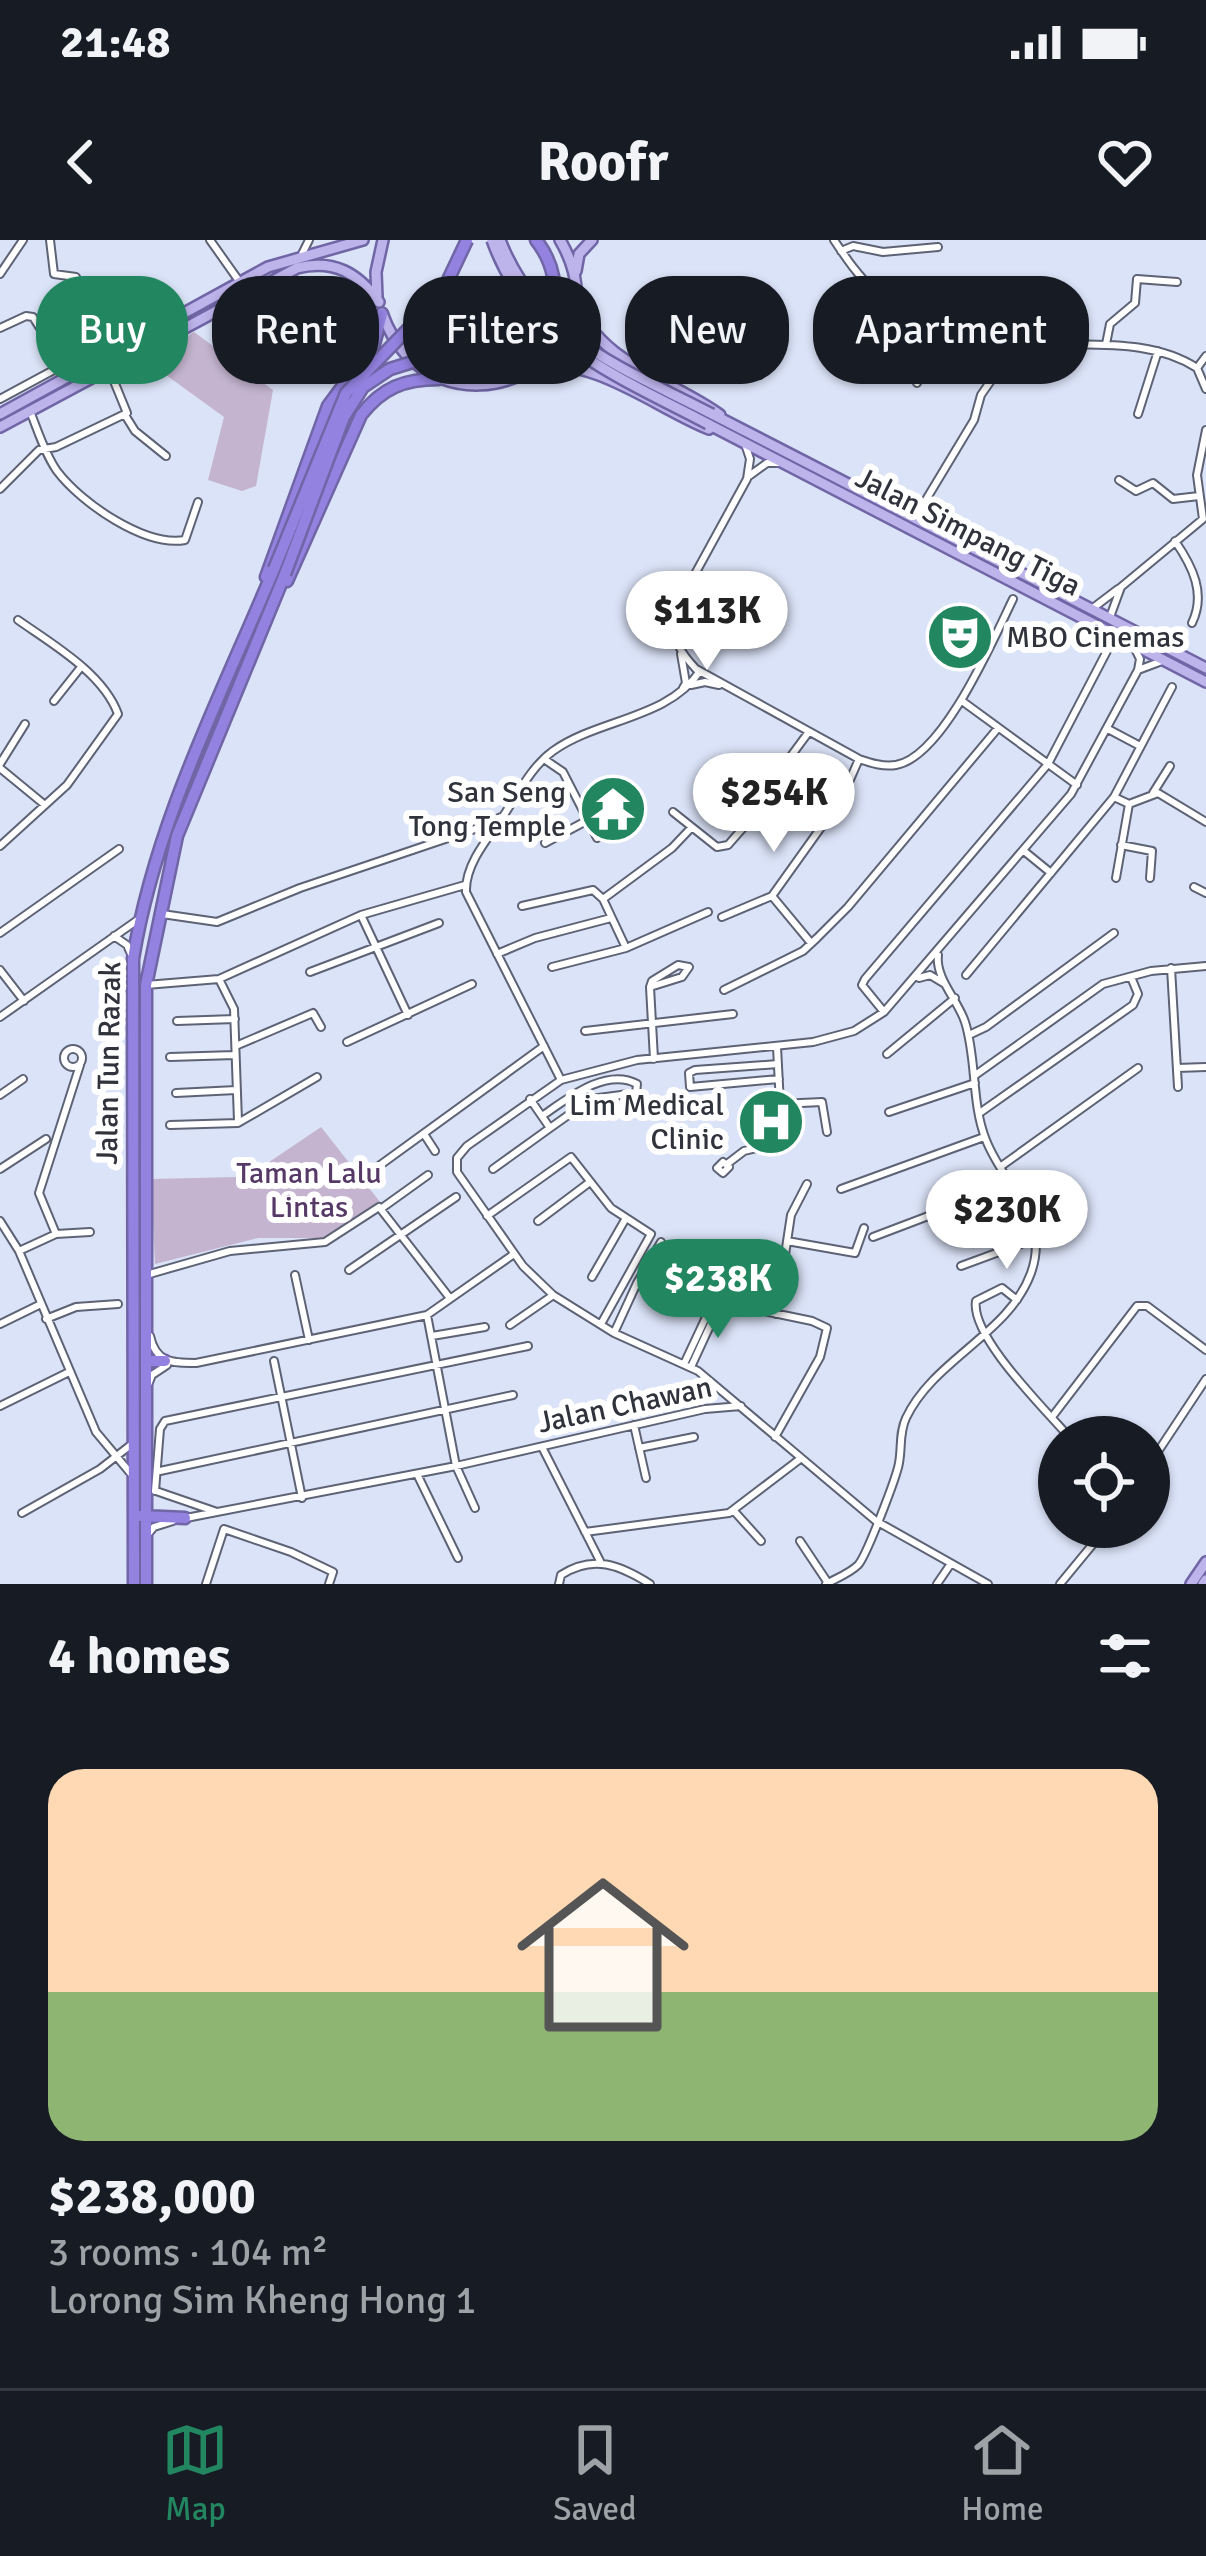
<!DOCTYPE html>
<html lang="en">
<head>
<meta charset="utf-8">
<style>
  body { margin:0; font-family:Signika,sans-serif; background:#242831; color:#f1f3f6; height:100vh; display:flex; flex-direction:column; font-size:45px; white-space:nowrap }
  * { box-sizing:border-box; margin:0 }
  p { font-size:39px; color:#9ea1a6 }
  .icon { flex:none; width:66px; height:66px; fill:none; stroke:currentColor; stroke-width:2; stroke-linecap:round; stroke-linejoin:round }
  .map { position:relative; height:1344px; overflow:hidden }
  .panel { display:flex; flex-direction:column; background:#171b24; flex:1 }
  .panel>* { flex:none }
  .hud { position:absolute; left:36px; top:36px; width:1134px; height:108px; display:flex; gap:24px }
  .controls { position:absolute; left:1038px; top:1176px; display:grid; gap:24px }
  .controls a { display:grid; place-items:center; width:132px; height:132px; border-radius:50%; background:#171b24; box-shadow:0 3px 9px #0004; font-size:60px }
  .price { position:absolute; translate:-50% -102px; padding:0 27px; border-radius:42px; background:#fff; color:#222; font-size:39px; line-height:78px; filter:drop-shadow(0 3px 6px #0008) }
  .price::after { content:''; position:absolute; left:50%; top:72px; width:36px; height:27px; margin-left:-18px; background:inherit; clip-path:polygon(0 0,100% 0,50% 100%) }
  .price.selected { background:#228761; color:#fff }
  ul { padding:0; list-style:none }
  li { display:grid; align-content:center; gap:24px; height:636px; padding:0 48px }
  li span { display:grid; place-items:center; height:372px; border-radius:36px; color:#555 }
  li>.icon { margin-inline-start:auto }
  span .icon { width:216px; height:216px; fill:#fffc; stroke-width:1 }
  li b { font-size:51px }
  h2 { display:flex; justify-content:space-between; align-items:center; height:144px; padding:0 48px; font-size:51px }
  .chip { padding:0 42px; border-radius:48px; background:#171b24; box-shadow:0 3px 9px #0004; font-size:42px; line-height:108px }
  .chip.selected { background:#228761; color:#fff }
  .status { display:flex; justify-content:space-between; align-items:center; height:84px; padding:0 60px; background:#171b24; direction:ltr }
  .status svg { height:33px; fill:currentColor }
  header { display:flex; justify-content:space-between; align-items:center; height:156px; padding:0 48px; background:#171b24; font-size:54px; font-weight:700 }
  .dock { display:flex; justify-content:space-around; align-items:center; height:168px; border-top:3px solid #363941; background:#171b24; font-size:33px; color:#9ea1a6 }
  .dock a { display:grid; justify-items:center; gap:6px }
  .dock .selected { color:#228761 }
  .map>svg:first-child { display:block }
</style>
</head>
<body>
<div class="status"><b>21:48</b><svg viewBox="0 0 49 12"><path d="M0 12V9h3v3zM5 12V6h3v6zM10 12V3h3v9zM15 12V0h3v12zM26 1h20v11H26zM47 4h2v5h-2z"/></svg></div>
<header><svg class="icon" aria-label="back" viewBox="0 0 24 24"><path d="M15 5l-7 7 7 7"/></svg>Roofr<svg class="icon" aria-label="heart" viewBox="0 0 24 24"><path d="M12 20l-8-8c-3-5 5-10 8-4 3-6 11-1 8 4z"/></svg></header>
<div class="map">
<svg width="1206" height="1344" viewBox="0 0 1206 1344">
  <rect width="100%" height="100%" fill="#dbe3f8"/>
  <path fill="#c4b4cf" d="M194,92L273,150L256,246L242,251L208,240L224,177L166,135L153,117Z
    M321,887L380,962L323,998H258L155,1024L151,939L238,937L253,933Z"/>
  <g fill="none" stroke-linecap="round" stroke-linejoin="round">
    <g stroke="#5d6375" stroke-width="10">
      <path id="minor" d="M50,0L54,34L76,37L112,114
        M210,0L239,41
        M834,0C846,18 858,36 875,51C918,89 1005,102 1061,104C1107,105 1157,102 1197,128L1206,149
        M841,11L853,6L883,12L938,7
        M302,14L309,0
        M0,34L23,0
        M93,72L138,47
        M0,88L26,76L33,77L70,136
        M1106,104L1110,84L1135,63L1137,39L1177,42
        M1197,128L1206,116
        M917,143L951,87
        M0,159L63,125
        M30,171C38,191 45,214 57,231C81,263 145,307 185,300L198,262
        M1138,174L1158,111
        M125,175L135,191L166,216
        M745,204L750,219L747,239L672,376C670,397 682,414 696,429L859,519C871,523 883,527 896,525C943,517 993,400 1013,359
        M749,236L767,223H780
        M1119,240L1136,251L1153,243L1173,259L1199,256
        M0,249L39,210L56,207L127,173L109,129
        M915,278L974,180L981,155L1008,116L1012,101
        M1175,301C1193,327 1206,354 1192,383
        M1093,368L1118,349
        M1110,377L1121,347L1203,279L1197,235L1206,190
        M681,414L686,443L683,448
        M1138,430L1162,421
        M691,445L705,442L719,445
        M54,461L81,427
        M962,461L1077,545
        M1108,489L1140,506
        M544,519L563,532L597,598
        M0,524L25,484
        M0,528L45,565
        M1153,553L1170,526
        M1114,557L1129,564L1158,553L1206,582
        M673,572L717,607L728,605L756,573L774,539L808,493
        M545,603L588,580
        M1121,605L1152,611L1150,638
        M0,606L67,545L118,474C103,433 52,404 18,380
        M1024,611L1051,633
        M1116,638L1129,564
        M1194,647L1206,653
        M603,659L672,608L691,588
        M522,666L593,650L603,659L626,708
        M162,674L217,682L300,648L475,589L501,577
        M361,675L408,775
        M722,677L772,656
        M0,693L119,609
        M114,696L127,705L131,714
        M811,703L772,656L842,558L859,519
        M497,714L535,698L611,678
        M552,727L626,708L708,672
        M1171,728L1178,847
        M0,730L24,761
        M310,732L439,683
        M966,735L1114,557L1172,447
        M919,738L930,735L945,744
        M219,739L234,769L238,881
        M146,745L219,739L361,675L465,645
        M650,747L682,737L689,727L678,725L652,741L650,747L654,819
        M724,750L803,711L817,698L848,667L998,488
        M884,772L862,745L865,739L1048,524L1107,411
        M0,777L139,679
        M177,781L235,779
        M585,791L733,774
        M969,795L986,787L1114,693
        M347,802L472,744
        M238,805L313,773L321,787
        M64 818a9 9 0 1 1 18 0a9 9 0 1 1-18 0Z
        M887,814L955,758
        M170,817L235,815
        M778,824L695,830L689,833L690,847L779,839
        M1177,828L1206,827
        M974,836L1103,744L1151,731L1206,726
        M561,840L466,652C465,628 483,604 497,585C515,561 528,529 553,511C597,479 668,479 700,431
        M176,853L236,850
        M0,855L23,839
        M780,864L822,862L827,892
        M889,872L975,843
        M981,872L1133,765L1138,754L1131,737
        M542,876C567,859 606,827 637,844L636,853L591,859L550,888
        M170,885L238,883L317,837
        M424,894L435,911
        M723,922L729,927L723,933L717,928Z
        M727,924L744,911L782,902L777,807
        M1000,927L1138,828
        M0,929L46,899
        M493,929L550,888L530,859
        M372,931L544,806
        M841,949L984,897
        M382,968L428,935
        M487,976L571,917L611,968L651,994L601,1084
        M0,981L19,1011L96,1192L132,1235
        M538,981L590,942
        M56,994L39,953L80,825
        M873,997L1010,945
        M787,1001L855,1013L864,988
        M19,1011L56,994L90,992
        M961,1026L1037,998
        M349,1030L456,957
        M146,1035L230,1011L325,1002L379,967L449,1057
        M295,1035L309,1100
        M592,1037L626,978
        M1017,1060L1002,1048L976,1061C970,1096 1045,1169 1069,1197
        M759,1070L812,1081L827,1088L820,1117L775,1197
        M776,1074L791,975L807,944
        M427,1075L456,1226L475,1268
        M46,1079L76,1067L118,1064
        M0,1084L41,1064
        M510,1085L552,1056
        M614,1093L637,1043L661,1002
        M150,1096C156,1123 172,1123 196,1123L427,1075L514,1014
        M432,1096L485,1087
        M274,1121L302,1258
        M684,1124L714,1060
        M691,1127L721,1062
        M148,1145L152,1135L167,1125
        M0,1166L69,1132
        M1052,1177L1137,1066H1147L1206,1110
        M634,1185L646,1238
        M542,1207L600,1321
        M639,1208L694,1197
        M1149,1225L1206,1139
        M160,1231L513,1155
        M417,1234L458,1318
        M155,1251L160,1189L165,1181L528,1106
        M156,1251L217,1272
        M734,1271L761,1301
        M22,1273L100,1229L132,1204
        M186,1278L456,1226L705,1169L741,1166
        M224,1289L291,1312L333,1332L329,1344
        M585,1292L729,1273L800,1219
        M148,1294L154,1287L173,1281
        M800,1301L828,1343
        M206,1344L224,1289
        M559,1344L561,1335C593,1314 620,1325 650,1344
        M826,1344C837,1338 850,1333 858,1325C866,1317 897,1236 899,1223C902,1207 899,1193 906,1178C934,1119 1009,1094 1031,1033C1051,976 1005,949 986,900C971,863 977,819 965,782C958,760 935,738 938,715
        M937,1344L950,1325
        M988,1344L876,1281L698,1131L614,1093L553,1055L523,1026L457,932V918L467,906L561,840L637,820L813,802L854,791L884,772L1071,554L1138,430L1140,419L1134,407
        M1060,1344L1107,1287"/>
    </g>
    <g stroke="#7066a6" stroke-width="14">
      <path id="major" d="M576,31L579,14L592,0
        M377,57L376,32L383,0
        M578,61C594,121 674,141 720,175
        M382,73C433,214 634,125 560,0
        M537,128C592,115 658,169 709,189
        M0,174L268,27L363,0
        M712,174L1206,428
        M708,184L1206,442
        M0,187L297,28C334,19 358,33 379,62
        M1191,1344L1206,1322
        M1203,1344L1206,1340"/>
    </g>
    <g stroke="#7066a6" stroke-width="15">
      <path id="highway" d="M495,123C552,109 573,47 536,0
        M266,337L328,166L374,104L382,74
        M287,341L361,175C382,148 404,139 439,139
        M146,1121H165
        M141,1276L185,1278
        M134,1344L133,719C155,583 221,456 274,329
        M146,1344V745L177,596L285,334"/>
    </g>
    <use href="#minor" stroke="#fff" stroke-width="6"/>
    <use href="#major" stroke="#beb4ec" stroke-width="9"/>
    <use href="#highway" stroke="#9382e0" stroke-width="10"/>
    <g stroke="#7066a6" stroke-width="14" stroke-linecap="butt">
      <path id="major-bridge" d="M492,0C529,104 617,136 708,184
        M500,0C539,100 624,128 712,174"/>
    </g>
    <g stroke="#7066a6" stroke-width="15" stroke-linecap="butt">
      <path id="highway-bridge" d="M274,329L346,153L441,55L467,0
        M285,334L344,177L363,147L390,129L416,121L495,123"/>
    </g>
    <use href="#major-bridge" stroke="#beb4ec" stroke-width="9"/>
    <use href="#highway-bridge" stroke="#9382e0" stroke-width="10"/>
  </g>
  <defs>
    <g id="theatre-disc" transform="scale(3.45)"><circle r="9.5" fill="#228761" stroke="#fff"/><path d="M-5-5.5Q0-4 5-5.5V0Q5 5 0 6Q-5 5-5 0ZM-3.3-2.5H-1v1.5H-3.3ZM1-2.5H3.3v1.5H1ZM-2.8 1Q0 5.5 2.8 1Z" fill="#fff"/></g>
    <g id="temple-disc" transform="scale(3.45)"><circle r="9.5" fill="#228761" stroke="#fff"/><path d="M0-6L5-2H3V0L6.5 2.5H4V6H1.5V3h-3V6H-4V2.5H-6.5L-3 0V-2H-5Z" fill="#fff"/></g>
    <g id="hospital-disc" transform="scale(3.45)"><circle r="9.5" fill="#228761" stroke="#fff"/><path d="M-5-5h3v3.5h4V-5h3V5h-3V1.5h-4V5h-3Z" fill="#fff"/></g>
  </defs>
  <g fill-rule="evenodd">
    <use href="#theatre-disc" x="960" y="397"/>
    <use href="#temple-disc" x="613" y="569"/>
    <use href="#hospital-disc" x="771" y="882"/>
  </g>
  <g text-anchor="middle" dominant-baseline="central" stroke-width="12" stroke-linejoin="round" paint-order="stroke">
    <g font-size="30" fill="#30333b" stroke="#fff">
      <text transform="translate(968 292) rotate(27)">Jalan Simpang Tiga</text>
      <text transform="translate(109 823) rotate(-89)">Jalan Tun Razak</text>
      <text transform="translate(625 1165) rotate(-12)">Jalan Chawan</text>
    </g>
    <g font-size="30" fill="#30333b" stroke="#fff" text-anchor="end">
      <text x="1006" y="397" text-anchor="start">MBO Cinemas</text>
      <text x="566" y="552">San Seng<tspan x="566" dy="34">Tong Temple</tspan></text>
      <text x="724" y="865">Lim Medical<tspan x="724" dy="34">Clinic</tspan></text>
    </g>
    <g font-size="30" fill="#563967" stroke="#fff">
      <text x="309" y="933">Taman Lalu<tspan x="309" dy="34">Lintas</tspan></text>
    </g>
  </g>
</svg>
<div class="controls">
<a><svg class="icon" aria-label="locate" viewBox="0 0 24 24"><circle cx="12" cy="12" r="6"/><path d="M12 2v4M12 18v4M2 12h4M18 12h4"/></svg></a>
</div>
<b class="price" style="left:707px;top:433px">$113K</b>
<b class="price" style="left:774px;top:615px">$254K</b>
<b class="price" style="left:1007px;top:1032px">$230K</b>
<b class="price selected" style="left:718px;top:1101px">$238K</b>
<div class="hud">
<a class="chip selected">Buy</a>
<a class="chip">Rent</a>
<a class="chip">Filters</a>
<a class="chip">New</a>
<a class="chip">Apartment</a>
</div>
</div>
<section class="panel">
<h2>4 homes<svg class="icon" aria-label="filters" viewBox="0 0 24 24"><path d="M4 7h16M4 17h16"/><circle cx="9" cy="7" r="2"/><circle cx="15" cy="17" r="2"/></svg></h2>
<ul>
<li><span style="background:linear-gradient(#ffd9b3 60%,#8fb573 0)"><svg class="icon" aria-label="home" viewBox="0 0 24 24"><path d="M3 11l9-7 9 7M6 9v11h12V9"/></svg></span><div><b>$238,000</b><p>3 rooms · 104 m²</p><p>Lorong Sim Kheng Hong 1</p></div></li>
</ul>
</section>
<nav class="dock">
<a class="selected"><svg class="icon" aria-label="map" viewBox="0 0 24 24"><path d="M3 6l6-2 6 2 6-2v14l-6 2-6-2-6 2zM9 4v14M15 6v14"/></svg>Map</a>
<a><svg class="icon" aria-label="saved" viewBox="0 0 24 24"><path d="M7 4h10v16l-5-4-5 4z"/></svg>Saved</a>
<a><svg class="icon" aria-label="home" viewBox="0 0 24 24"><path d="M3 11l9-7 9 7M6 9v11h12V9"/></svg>Home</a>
</nav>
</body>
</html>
